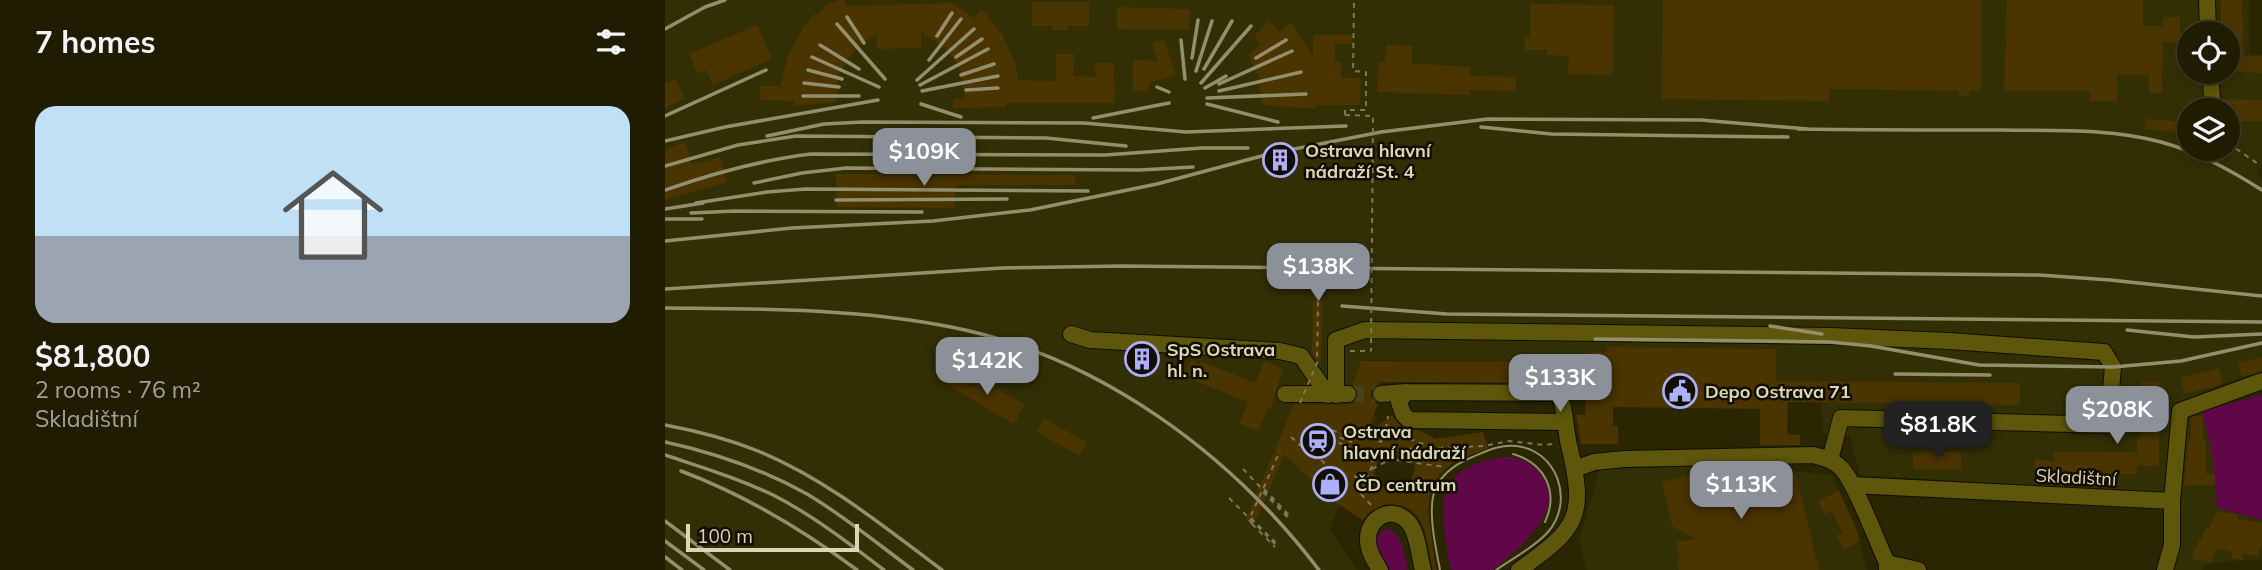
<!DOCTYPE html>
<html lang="en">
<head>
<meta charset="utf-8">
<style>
  body { margin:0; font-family:Mulish,sans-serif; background:#28250c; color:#f1f3f6; height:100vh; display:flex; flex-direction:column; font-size:26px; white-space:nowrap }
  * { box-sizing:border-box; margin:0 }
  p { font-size:23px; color:#a2a199 }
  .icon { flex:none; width:38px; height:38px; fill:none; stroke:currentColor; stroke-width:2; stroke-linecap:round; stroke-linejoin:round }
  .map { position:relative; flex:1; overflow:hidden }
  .side { display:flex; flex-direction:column; background:#201c02; width:665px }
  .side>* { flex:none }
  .buttons { position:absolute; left:1512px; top:21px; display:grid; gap:14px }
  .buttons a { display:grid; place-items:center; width:63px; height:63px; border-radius:50%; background:#201c02; box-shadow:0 4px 10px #0003,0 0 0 2px #3d3a24; font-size:35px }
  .scale { position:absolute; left:21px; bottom:18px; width:173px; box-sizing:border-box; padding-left:7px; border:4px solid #dad7b5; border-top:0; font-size:19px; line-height:24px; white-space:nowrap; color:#dad7b5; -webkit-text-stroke:5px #120e00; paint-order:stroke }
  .price { position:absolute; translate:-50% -60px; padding:0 16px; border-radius:14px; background:#8c9099; color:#fff; font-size:23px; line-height:46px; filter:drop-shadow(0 2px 4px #0008) }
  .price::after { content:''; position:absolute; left:50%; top:42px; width:21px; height:16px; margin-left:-10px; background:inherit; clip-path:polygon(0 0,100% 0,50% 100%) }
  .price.current { background:#222; color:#fff }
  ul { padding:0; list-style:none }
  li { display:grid; align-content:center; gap:14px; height:371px; padding:0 35px }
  li span { display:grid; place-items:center; height:217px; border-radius:21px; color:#555 }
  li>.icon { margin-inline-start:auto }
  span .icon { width:126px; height:126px; fill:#fffc; stroke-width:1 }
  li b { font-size:30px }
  h2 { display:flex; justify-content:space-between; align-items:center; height:84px; padding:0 35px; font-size:30px }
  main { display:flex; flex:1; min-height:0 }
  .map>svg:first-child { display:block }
</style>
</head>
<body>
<main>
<section class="side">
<h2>7 homes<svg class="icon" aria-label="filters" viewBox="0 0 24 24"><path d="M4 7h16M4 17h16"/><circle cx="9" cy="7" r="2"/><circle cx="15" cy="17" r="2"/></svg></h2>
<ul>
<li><span style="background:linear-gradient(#bfe0f5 60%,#9aa5b1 0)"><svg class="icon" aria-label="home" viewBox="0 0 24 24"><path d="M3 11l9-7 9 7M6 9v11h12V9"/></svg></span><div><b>$81,800</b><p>2 rooms · 76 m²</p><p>Skladištní</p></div></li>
</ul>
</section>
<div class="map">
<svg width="1597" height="570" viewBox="0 0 1597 570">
  <rect width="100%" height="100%" fill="#2a2602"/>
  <path fill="#332f05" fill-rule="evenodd" d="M0,0H1584V54L1597,55V164L1591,174L1597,178V372L1573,378L1510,404L1507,413L1499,493L1195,475L1185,436L1157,434L1156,382L1111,381V349L954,348L921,363L699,360L697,362L679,404L712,418L682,494H679L665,529L692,570H0ZM1524,33H1563V72H1524ZM1524,110H1563V149H1524Z
    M1537,411L1547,446L1551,474L1552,508L1597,520V560L1566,561L1538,565V570H1509L1515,542L1519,423L1526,415Z
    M1061,464L1167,475L1191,528L1202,570H921L914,539L935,470Z"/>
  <path fill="#600748" d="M1597,395V520L1552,508C1551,474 1546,443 1537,411Z
    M836,457C852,456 865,461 875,473C905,510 853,549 827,570H787C782,558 782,546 780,532C773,483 787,468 836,457Z
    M724,529C739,537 739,555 743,570H725L713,554L711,539L717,531Z"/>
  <path fill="#4a3400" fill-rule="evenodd" d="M175,0H179L181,6L288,3L309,18L317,10L337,34L351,65L353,80L391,81V54H409L408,76L431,77L430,63H449L450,103H341V107L288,108V99H300L295,70L280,48L256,32V48L212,49V34L195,45L183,58L174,74L171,102L129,106V101L95,100V86H115L123,56L139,26L149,14L151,15L163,4Z
    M998,0H1316V91H1304V96H1294V91L1164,89V101L997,99Z
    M1342,0H1478V26H1498V17H1515V42H1498L1497,93H1484V75H1452V101H1425V91H1339Z
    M1556,0H1577L1579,56H1563V33H1556Z
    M367,2H424V26H403V30H387V26H367Z
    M865,4L949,5L948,75L903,74L904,56L882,55V50H860V38H865Z
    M452,7L525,9L524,30L452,29Z
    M604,21L614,32L627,22L648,58V35H688V44H670V62H676V78H696L695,105H651V109L596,105L594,78L583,54L596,45L589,36Z
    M92,25L107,59L48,85L41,70L33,74L24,54Z
    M499,39L511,75L484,83V91H468V60L493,61L487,43Z
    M721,45L747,46V63L805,67V76L851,77V91L805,90V95L712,92L713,62H720Z
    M1573,56H1597V73L1573,72Z
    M11,79L20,99L0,108V84Z
    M1558,99L1597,100V121L1563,122V110H1558Z
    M1481,119L1524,122V133L1480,129Z
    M20,142L27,165L55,157L62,182L0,200V150Z
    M171,174L410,175V185H290V208L171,207Z
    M649,245L658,246L656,366L647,354Z
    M942,347L1111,349V381L1355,383V405L1123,402L1122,434L1135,435V445H1095V409L948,407V426H953V444H916L911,415H920V383L714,382L715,384L706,390L707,399L713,404L702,433L727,415L737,428L756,431L770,439L818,432L823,448L790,461L775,474L766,490L763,511L771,570H768L759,529L753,517L745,509L734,505L721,504L706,511L698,520L673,504L619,455L588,527L581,519L629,404L672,405L689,403L693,393L687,384L696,361L920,362V352H942ZM728,451L737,452L745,457L750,469L745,484L732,491L717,487L709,473L714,458Z
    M466,353L488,354V365H467Z
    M1597,357V371L1577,377L1573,363Z
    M526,360L535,364L536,361L590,383L599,361L618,369L605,410L602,409L593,431L574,424L583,402L528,380L530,378L520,374Z
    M1554,368L1558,384L1520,394L1515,378Z
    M275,371L307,387L311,378L360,404L349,424L272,379Z
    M1476,381H1494V466H1472V474H1389V470L1369,468L1370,459L1389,461V452H1472V438H1476Z
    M1531,416H1538V439H1541V474H1550V485H1519L1523,439H1526V418Z
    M379,419L422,442L414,456L372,432Z
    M1265,452H1296V470L1248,469V454Z
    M1067,468L1088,469L1131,475L1154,570H1014L1012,562H1015L1011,542L1030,539L1007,526L997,482L1037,472Z
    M1174,491L1191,528L1195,541L1179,549L1172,535L1178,533L1167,511L1160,514L1152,501Z
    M1552,511L1573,515V519L1597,523V544L1592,556L1578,554L1577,560L1567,558V552L1551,549L1546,562L1527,559L1529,546L1532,547L1534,540H1536L1541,528H1544L1545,522L1547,523L1549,517H1551Z"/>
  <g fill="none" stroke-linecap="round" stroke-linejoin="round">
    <path stroke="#44411d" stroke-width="16" stroke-dasharray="16 8" stroke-linecap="butt" d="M683,394H716"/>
    <g stroke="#110e00" stroke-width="18">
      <path id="minor" d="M1542,0L1543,33
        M1545,72L1548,110
        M406,334L425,340L615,351L636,356L663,395
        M741,392L734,402L738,414L744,420L900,422
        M620,394H683
        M716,394L741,392L881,393H890L895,397C901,412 900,429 904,445C921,516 914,528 854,570
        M671,395V340L700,330L1166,336L1284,341L1439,352L1448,367L1443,425L1176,418L1165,460
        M910,469L929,462L960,459L1148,455C1159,458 1169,460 1177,469C1190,482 1212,542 1222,563V570
        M1187,485L1507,501
        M1222,563L1253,570
        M715,570C709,560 703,551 703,540C702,517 728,504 744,523C753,534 754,556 758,570
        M1500,570L1507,545V501L1515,411L1597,381"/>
    </g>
    <path stroke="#7b7855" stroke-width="2" stroke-dasharray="5 5" stroke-linecap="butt" d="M680,115V110H701V72L688,71L689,0
      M1563,143L1596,166
      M659,248H687
      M624,249L687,250
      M654,251L687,252
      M653,277H687
      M622,278L687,279
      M653,280L687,281
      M685,351H706
      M721,429L723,416
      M667,430L689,439
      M665,434L687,442
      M626,437L646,455
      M704,438L715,442
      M664,439L685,447
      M697,457L709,462
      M712,457L779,467
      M656,460L672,474
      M578,469L625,518
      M707,469L755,444
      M689,476L700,481
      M599,489L626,517
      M598,492L624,519
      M564,498L612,546
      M706,505L696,494L721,429L755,443L775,448L820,446L843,441L880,445L888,444
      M586,518L613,545
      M587,524L610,547"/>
    <use href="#minor" stroke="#5d560b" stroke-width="16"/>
    <path stroke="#938f6d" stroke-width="2" d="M848,454C880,463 894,492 880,522
      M775,570C771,549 762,510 770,490C776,474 789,465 805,458C820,452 834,444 851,446C892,450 910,501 883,532C870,547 848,558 831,570"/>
    <path stroke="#938f6d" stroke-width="3.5" d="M182,17L199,43
      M172,24L220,79
      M0,29L40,7L60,0
      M272,36L287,13
      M516,40L520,79
      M155,45L194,69
      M147,57L214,87
      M291,57L317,39
      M527,58L533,20
      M591,58L621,40
      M264,60L296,19
      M539,69L567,21
      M143,70L177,79
      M531,71L547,21
      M296,75L329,64
      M252,80L309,29
      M139,83L174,87
      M536,83L586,26
      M554,84L627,51
      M255,85L323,49
      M492,87L504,92
      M540,88L561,76
      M301,90L333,88
      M257,91L333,76
      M554,91L636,72
      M138,96H194
      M542,98L641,94
      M256,104L296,117
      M542,104L613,122
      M0,116L101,70
      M428,118L504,103
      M816,127L886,134L1123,137
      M1133,129C1201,130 1269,130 1336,130C1389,131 1444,128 1496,142C1533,152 1565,170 1597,190
      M102,136L159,124L198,122L419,123L521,132L681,126
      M0,141L60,127L213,100
      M0,166L73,145L131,136L381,138L461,146
      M89,183L137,173L181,168L475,170L528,167
      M0,190C49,173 95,160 146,154L440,155L537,148H583
      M171,200L342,199
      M31,203L102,192L141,189L423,191
      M0,209L38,203
      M26,213L70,211L257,212
      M0,219H37
      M0,241L127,228L268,221L365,210L492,184L604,154L716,132L823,119L1036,120L1143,129
      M0,289L337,268L456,266L1374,275L1445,280L1597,296
      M677,306L782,314L1597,322
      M0,308C95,309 191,308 286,327C433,356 564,452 654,570
      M1105,326L1157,334
      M1462,330L1529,337L1597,334
      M930,339L1165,342L1206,346L1314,365L1448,367L1516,361L1597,343
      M1230,374L1325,375
      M0,425C32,431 63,439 93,451C161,479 218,526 277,570
      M0,442C50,453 97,469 142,494C179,516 213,544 248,570
      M0,455C38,468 76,479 112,497C150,517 185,544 219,570
      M16,471C80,495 137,529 192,570
      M0,521L65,570
      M0,541L39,570
      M0,557L17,570"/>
    <path stroke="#7b7855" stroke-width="2" stroke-dasharray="5 5" stroke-linecap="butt" d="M680,115L708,116L706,351
      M635,403L652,363L654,247L659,248
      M587,524L584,520L615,451"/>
  </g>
  <defs>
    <g id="building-ring" transform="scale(1.75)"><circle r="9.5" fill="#120e00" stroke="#adaffb" stroke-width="1.5"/><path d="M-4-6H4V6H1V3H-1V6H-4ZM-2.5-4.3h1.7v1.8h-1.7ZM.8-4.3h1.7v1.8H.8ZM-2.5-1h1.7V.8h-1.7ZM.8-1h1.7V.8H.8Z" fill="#adaffb"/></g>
    <g id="civic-ring" transform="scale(1.75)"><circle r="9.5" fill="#120e00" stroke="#adaffb" stroke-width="1.5"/><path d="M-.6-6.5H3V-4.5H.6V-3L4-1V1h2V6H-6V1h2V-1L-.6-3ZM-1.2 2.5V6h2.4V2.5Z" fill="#adaffb"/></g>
    <g id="station-ring" transform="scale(1.75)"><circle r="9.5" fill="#120e00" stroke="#adaffb" stroke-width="1.5"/><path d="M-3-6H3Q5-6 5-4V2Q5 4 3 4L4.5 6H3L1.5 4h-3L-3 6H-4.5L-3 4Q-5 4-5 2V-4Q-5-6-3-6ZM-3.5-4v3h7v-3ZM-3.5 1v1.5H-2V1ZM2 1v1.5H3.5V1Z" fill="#adaffb"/></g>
    <g id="shop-ring" transform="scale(1.75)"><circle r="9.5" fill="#120e00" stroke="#adaffb" stroke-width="1.5"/><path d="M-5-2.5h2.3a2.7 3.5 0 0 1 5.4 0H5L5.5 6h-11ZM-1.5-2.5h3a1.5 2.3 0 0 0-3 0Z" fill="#adaffb"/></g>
  </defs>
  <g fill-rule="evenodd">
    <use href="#building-ring" x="615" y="160"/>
    <use href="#building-ring" x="477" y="359"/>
    <use href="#civic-ring" x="1015" y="391"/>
    <use href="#station-ring" x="653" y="441"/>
    <use href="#shop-ring" x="665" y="484"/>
  </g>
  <g text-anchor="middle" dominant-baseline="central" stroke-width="5" stroke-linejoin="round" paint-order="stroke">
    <g font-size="18" font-weight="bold" fill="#dad7b5" stroke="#120e00" text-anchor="start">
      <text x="640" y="150">Ostrava hlavní<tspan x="640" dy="21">nádraží St. 4</tspan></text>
      <text x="502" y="349">SpS Ostrava<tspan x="502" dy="21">hl. n.</tspan></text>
      <text x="1040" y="391">Depo Ostrava 71</text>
      <text x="678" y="431">Ostrava<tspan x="678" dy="21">hlavní nádraží</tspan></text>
      <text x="690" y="484">ČD centrum</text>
    </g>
    <g font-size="18" fill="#dad7b5" stroke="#120e00">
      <text transform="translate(1411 477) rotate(3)">Skladištní</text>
    </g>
  </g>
</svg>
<div class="buttons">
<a><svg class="icon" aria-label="locate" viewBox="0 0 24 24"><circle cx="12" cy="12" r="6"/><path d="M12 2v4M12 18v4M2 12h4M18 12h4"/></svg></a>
<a><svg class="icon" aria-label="layers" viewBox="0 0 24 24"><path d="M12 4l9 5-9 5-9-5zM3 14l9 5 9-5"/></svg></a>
</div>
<div class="scale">100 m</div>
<b class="price" style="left:259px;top:188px">$109K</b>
<b class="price" style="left:653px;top:303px">$138K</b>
<b class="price" style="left:322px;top:397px">$142K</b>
<b class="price" style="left:895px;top:414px">$133K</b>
<b class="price" style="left:1452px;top:446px">$208K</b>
<b class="price current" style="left:1273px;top:461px">$81.8K</b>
<b class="price" style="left:1076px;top:521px">$113K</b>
</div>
</main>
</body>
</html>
